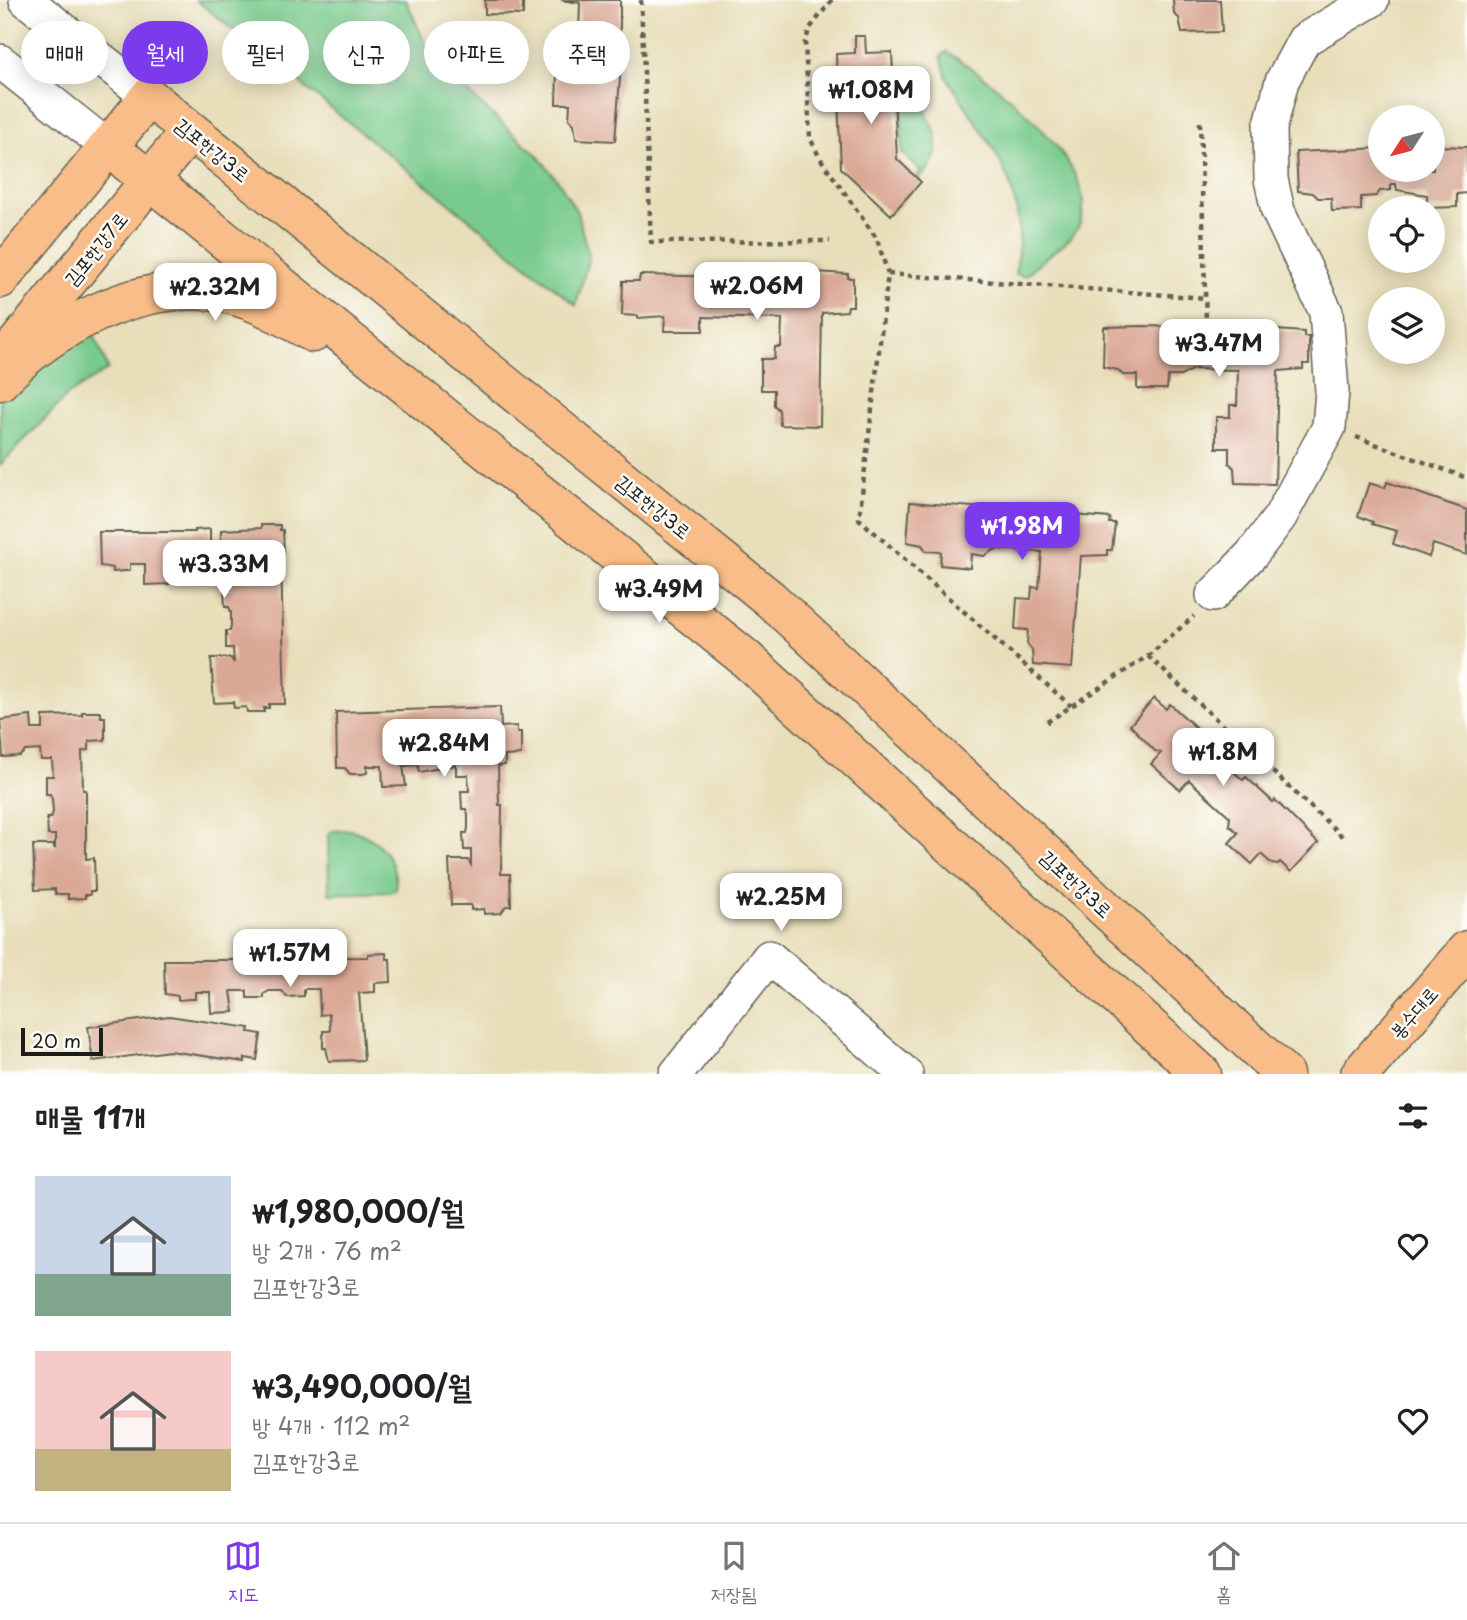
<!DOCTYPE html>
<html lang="ko">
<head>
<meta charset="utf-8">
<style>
  body { margin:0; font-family:"Playpen Sans","Poor Story",sans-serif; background:#f6f6f6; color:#202124; height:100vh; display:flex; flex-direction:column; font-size:26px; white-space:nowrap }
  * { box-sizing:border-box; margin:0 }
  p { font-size:23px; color:#757577 }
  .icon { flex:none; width:38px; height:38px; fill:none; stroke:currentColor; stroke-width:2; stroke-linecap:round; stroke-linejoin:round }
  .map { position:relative; height:1074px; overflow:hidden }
  .side { display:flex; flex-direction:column; background:#fff; flex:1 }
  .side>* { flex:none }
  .hud { position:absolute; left:21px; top:21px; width:700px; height:63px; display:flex; gap:14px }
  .needle { width:46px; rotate:234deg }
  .buttons { position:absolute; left:1368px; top:105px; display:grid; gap:14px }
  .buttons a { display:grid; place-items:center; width:77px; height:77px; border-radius:50%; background:#fff; box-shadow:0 4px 18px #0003; font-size:35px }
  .scale { position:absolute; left:21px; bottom:18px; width:82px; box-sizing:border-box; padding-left:7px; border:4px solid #1c1c1c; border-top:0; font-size:19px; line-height:24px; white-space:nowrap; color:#1c1c1c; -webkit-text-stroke:5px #fdfcf7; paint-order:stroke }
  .price { position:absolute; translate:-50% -60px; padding:0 16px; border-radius:14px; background:#fff; color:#222; font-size:23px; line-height:46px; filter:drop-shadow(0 2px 4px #0008) }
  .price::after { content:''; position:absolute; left:50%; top:42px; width:21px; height:16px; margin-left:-10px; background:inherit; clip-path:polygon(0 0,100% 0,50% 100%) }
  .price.current { background:#7c3aed; color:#fff }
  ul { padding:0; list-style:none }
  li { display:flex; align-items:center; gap:21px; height:175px; padding:0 35px }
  li span { display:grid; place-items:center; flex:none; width:196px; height:140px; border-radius:0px; color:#555 }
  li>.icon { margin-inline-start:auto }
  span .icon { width:84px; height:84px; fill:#fffc; stroke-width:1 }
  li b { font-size:30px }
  h2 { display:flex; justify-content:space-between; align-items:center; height:84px; padding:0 35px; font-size:30px }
  .tag { padding:0 24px; border-radius:32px; background:#fff; box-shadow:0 4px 18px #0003; font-size:24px; line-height:63px }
  .tag.current { background:#7c3aed; color:#fff }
  .tab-bar { display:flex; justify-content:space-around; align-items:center; height:98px; border-top:2px solid #e0e0e0; background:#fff; font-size:19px; color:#757577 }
  .tab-bar a { display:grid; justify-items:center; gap:4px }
  .tab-bar .current { color:#7c3aed }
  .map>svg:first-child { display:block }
</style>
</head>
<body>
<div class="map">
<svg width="1467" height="1074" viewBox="0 0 1467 1074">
  <rect width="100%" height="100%" fill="#fdfcf7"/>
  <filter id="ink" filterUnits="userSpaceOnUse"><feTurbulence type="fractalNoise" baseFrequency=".0143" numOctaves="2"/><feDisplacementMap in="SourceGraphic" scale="14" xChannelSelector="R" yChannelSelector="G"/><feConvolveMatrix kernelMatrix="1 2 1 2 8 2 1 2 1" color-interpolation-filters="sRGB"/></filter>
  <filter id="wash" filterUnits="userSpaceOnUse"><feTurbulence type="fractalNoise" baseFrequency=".00686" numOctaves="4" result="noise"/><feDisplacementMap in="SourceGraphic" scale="28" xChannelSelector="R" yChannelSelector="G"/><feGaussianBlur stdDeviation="1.57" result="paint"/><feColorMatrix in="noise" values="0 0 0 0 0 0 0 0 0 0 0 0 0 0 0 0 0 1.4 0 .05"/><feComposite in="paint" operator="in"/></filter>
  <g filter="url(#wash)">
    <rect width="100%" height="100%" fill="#e8deb9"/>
    <path fill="#79cb8d" stroke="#4a7454" stroke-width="2" d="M196,0H406L425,43L453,79L537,155L559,182L577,212L589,257L576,305Z
      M947,52C990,78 1111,170 1077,229C1065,248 1040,258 1026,276L1015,274C1033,188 989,145 946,76L941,56Z
      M907,86L911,87C930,121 954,145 920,178L917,176L921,171L902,153L901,94Z
      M92,330L108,369L67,396L0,465V398Z
      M352,830C380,839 397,859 396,889L390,892L329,894L328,834L333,831Z"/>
    <g id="blocks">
      <path fill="#daa895" d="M485,0H523V15L485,14Z
        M561,0H620V79L615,141L576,139L574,124L569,119L570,104H556L557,73L571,74V61L578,62L580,3Z
        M1173,0H1220L1222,32L1182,33L1179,18L1174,14Z
        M855,36H865L866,53L892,52L897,159L921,182L891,215L841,168L836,54L855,53Z
        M1433,146L1467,147V193L1457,194V207L1427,208V195L1397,190L1396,184H1391V190L1380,191L1376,196L1361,197V210L1332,211L1331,198H1318L1313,193L1298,191L1296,152L1381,148V170H1433Z
        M780,270L848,274V278H853V306H848L847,311L822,313L820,426L780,425L779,410L774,405V390H761V359H774L775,347H781L782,319L703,317V331H664L665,316L638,318V316L622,315L623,281H639L640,275L731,277V283H744L745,272Z
        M1142,326L1261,329L1304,332V337H1309V364H1303V369L1278,371L1275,484L1235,483L1234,468L1229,463V448H1216V417H1230V405H1237L1238,370L1193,369L1181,376H1168L1167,389H1137V375H1123L1118,370L1103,367L1104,327Z
        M1387,482L1467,510V555L1433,544L1429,557L1393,544L1397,531L1372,524L1373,522L1358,516L1369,483L1385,488Z
        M910,502L1110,518L1109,523H1115L1112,550H1107V555L1081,556L1072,668L1033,665L1032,650L1027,644L1028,630L1015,629L1017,598L1031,599L1032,587L1039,588L1042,552L996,549L984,556L971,554L970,568L940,565L941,552L926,551L922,545L907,542Z
        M261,525H280V530H283L284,554H268V563L281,562L285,704H269V708H264V712H247L246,707L234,708L233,702L214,703L211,658H231L234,663L233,648H226V631H230L231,625V612L229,607H225L224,589H231V572L219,573V563L203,564L199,569L181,570V563L165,564L169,584L145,585V564H130V571H125L113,572V568L100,566L99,532H195V530L210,529V542H221V530L261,528Z
        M1154,698L1166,709L1170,704L1238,766L1233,771L1243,780L1246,777L1273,802L1275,800L1318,843L1291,872L1280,862L1277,865L1272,864L1261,854L1252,864L1229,843L1238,833L1229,825L1230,817L1189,780L1180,790L1151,764L1161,753L1155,751L1130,725Z
        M500,707L501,727L517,726V732H521V755L505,756V765L498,766L499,805H502L501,874H510L511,906H506L501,913L484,914V909L471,910V905H451L449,860H468L471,865V850H464L463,833H467L468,828V814L466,809H462L461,791H469L468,775H456V765L419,772L418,765L403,766L406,786L383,787L382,766H367V773L362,774H350L345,768H337L336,712Z
        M82,712H101V717H105V740L89,741V750L82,751L83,790H86V859L94,858L95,891H90V895H85V898L68,899V894H55V889L35,890L33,845H53L55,849V835H48L47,818H51L53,812L52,799L50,794H46V776H53L52,760H41L40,750L25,751L20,756L3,757L0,720L31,716L32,729H43V716L82,715Z
        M386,953L387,959H390L391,982L375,983V992L359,993L364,1060L329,1061L326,1048H323V1031H330L329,1014L320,1015L319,989H304V996L287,997L282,991H269L264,994V998H247V991H231L234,1012L211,1013L210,992H195V999H190L178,1000V996L165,994L164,960H260V958L368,957V954Z
        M169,1016L250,1028L249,1032L261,1034L257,1060L245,1058V1062L170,1051L93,1061L88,1027Z"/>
    </g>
  </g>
  <g filter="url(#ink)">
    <use href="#blocks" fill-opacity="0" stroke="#636053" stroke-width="2"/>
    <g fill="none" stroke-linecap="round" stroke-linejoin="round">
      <g stroke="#636053" stroke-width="36">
        <path id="minor" d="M26,0L149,97
          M0,61L127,162
          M1213,595L1252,554L1280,517L1329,427L1332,391L1326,312L1278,211L1271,179L1270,128L1282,81L1304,40L1372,0
          M676,1074L769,957L906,1074"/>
      </g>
      <g stroke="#636053" stroke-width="41">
        <path id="major" d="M127,162L744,657L1202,1074
          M0,279L149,97L770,599L1284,1074
          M10,352L190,131
          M0,381C53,326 137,282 215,292C250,296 283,316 313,333
          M1360,1074L1467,950"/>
      </g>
      <path stroke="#636053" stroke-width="4.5" stroke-dasharray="5 5" stroke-linecap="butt" d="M641,0L651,242L830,241
        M832,0L810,28L805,42L810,138L820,158L877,239L888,274L859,519L1071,706
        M1200,122L1206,322
        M888,274L1207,298
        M1356,437L1467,478
        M1148,656L1344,838
        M1047,722L1148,656L1194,616"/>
      <use href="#minor" stroke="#fff" stroke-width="33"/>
      <use href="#major" stroke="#f8bd88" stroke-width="38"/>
    </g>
  </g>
  <g text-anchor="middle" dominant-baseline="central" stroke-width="5" stroke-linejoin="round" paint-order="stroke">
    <g font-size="19" fill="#1c1c1c" stroke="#fdfcf7">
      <text transform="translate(213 149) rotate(39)">김포한강3로</text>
      <text transform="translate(95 248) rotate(-51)">김포한강7로</text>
      <text transform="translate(654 506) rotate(39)">김포한강3로</text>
      <text transform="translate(1077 883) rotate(43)">김포한강3로</text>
      <text transform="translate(1413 1012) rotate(-49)">봉수대로</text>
    </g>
  </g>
</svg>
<div class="buttons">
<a><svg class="needle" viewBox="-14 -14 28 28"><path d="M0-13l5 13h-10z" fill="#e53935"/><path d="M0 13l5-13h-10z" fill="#757577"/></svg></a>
<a><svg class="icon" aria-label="locate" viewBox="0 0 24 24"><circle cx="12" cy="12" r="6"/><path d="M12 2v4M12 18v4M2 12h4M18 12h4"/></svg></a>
<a><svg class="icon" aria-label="layers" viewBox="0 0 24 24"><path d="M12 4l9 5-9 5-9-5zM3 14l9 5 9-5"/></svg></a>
</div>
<div class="scale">20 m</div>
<b class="price" style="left:871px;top:126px">₩1.08M</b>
<b class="price" style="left:757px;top:322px">₩2.06M</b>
<b class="price" style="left:215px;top:323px">₩2.32M</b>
<b class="price" style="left:1219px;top:379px">₩3.47M</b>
<b class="price current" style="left:1022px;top:562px">₩1.98M</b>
<b class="price" style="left:224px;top:600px">₩3.33M</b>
<b class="price" style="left:659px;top:625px">₩3.49M</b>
<b class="price" style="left:444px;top:779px">₩2.84M</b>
<b class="price" style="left:1223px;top:788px">₩1.8M</b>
<b class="price" style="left:781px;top:933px">₩2.25M</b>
<b class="price" style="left:290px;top:989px">₩1.57M</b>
<div class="hud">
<a class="tag">매매</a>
<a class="tag current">월세</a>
<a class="tag">필터</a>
<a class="tag">신규</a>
<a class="tag">아파트</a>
<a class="tag">주택</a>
</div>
</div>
<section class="side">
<h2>매물 11개<svg class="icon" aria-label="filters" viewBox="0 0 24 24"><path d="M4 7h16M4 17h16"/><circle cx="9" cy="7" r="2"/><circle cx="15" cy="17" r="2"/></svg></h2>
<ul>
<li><span style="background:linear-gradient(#c9d6e8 70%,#7fa58c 0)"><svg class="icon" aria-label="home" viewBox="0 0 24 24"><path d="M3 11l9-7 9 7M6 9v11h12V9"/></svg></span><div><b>₩1,980,000/월</b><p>방 2개 · 76 m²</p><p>김포한강3로</p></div><svg class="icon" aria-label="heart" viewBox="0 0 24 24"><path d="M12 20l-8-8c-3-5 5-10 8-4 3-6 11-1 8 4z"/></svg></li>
<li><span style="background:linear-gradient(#f6c9c9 70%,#c2b280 0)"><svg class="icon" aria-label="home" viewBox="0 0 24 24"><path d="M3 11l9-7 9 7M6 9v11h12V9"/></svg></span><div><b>₩3,490,000/월</b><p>방 4개 · 112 m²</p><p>김포한강3로</p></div><svg class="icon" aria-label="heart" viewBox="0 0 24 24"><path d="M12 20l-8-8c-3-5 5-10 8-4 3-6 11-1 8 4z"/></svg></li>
</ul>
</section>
<nav class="tab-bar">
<a class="current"><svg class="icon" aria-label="map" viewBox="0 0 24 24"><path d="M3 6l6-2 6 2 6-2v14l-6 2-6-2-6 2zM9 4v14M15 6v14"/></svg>지도</a>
<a><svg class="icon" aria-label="saved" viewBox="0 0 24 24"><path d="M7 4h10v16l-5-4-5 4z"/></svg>저장됨</a>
<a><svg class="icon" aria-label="home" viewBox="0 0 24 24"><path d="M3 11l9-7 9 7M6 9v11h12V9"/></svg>홈</a>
</nav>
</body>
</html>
